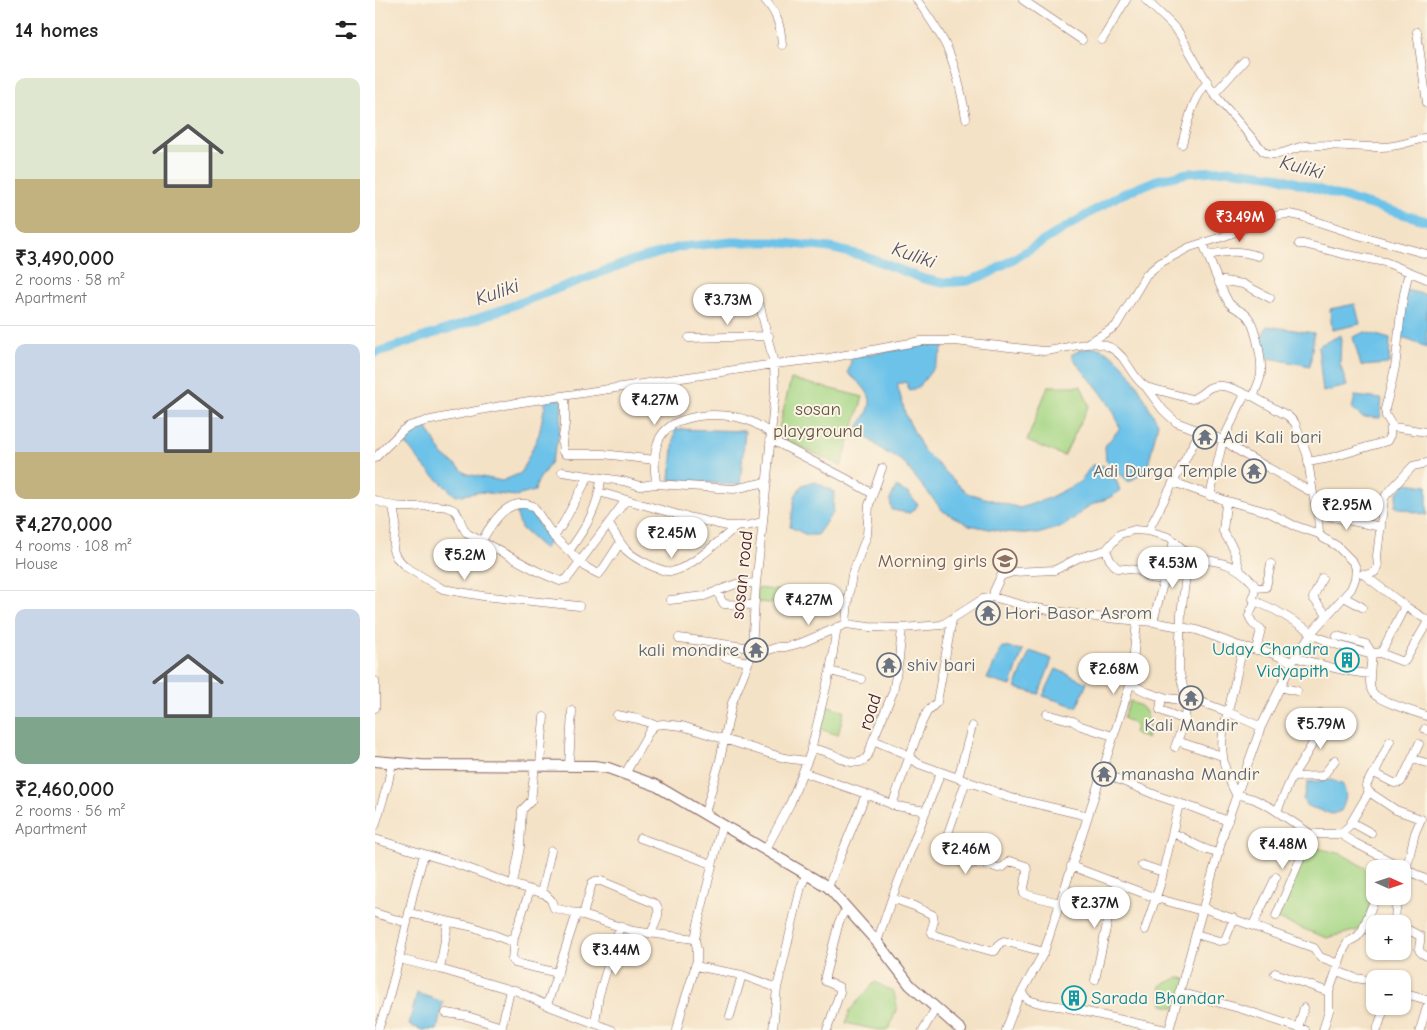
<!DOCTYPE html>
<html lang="en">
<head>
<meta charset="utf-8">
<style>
  body { margin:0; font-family:"Comic Neue",sans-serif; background:#f6f6f6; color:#222; height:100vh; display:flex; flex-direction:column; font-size:19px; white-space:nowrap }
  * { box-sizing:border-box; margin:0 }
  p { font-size:16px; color:#767676 }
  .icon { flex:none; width:28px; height:28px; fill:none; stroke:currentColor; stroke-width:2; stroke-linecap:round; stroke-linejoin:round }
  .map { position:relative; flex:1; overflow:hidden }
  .sheet { display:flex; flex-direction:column; background:#fff; width:375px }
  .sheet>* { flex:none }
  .needle { width:32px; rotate:93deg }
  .tools { position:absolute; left:991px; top:860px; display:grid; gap:10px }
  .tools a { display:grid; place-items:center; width:45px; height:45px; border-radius:10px; background:#fff; box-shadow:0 1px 4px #0004; font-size:25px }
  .price { position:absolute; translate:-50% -42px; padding:0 11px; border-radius:18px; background:#fff; color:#222; font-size:16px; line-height:32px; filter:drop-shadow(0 1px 2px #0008) }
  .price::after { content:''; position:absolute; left:50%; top:30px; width:15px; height:11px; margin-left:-8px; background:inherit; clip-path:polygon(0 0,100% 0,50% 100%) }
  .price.current { background:#c8321e; color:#fff }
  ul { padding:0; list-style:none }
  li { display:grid; align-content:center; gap:10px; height:265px; padding:0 15px }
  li+li { border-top:1px solid #e0e0e0 }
  li span { display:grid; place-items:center; height:155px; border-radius:10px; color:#555 }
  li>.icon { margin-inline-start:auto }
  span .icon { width:90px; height:90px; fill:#fffc; stroke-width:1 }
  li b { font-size:21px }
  h2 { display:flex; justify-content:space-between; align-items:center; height:60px; padding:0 15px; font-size:21px }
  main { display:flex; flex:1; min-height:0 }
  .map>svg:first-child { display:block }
</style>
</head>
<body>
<main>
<section class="sheet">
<h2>14 homes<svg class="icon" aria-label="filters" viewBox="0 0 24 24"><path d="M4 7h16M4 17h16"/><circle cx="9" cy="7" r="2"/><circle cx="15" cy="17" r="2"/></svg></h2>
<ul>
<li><span style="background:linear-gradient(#dfe7d0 65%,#c2b280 0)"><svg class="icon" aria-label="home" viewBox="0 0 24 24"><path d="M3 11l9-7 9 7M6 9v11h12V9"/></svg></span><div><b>₹3,490,000</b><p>2 rooms · 58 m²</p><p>Apartment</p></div></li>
<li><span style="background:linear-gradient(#c9d6e8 70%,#c2b280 0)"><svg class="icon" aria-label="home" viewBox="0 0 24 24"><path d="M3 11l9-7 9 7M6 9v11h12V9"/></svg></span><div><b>₹4,270,000</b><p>4 rooms · 108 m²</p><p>House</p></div></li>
<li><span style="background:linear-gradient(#c9d6e8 70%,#7fa58c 0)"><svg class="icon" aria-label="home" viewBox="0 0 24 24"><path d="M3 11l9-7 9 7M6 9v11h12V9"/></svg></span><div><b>₹2,460,000</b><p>2 rooms · 56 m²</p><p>Apartment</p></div></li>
</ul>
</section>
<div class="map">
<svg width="1052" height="1030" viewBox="0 0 1052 1030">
  <rect width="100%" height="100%" fill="#fcf5e5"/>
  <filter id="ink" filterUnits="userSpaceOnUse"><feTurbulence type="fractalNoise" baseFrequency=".02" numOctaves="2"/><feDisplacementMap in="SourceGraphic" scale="10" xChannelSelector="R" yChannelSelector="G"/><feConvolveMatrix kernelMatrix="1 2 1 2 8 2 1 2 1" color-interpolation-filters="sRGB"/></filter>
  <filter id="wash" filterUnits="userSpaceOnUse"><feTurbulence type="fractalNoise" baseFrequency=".0096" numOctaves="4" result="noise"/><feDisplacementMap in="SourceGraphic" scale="20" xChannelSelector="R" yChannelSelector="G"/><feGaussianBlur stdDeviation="1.12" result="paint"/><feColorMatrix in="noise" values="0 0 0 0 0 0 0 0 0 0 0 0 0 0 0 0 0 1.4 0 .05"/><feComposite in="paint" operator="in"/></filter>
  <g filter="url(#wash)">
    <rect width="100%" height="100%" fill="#f4e2c6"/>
    <path fill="#a5d684" stroke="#787a58" d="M416,379L488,397L466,466L402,436Z
      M673,386H706L714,405L689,456L652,441Z
      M382,588L408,591V604L382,602Z
      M755,701C758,703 763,704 767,707C775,714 775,729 772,739L759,733L761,725L748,718Z
      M451,705L469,711L463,735L445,729Z
      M942,848L967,854L1000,874V888L987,929L952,938L900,918L932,855Z
      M804,977L813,980C817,992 815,999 806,1009L788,1005L785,986Z
      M500,982L519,992L522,1007L514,1030H503L471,1023L475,1010Z"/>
    <path fill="#6cc2e9" stroke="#5b708a" d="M1030,290L1052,295V347L1022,336Z
      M980,304L985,324L957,330L955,309Z
      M892,326L939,333L935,366L889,357L884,342Z
      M990,332L1015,339L1014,364L986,366L978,337Z
      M966,335L965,364L972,386L948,392L943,346Z
      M552,345L569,346L560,366L543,388L534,390L531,382L522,384L531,416L549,451L592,493L645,508L672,499L705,482L717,465L729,466L741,480L745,490L738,496L714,506L689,526L663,534L630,532L594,525L568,511L527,461L509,451L490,436L483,427C503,400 497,394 473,373L477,357Z
      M720,347C754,356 766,396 783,423L772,470L754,482L731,461L730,446L745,428C742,421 740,412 735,406C724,387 708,373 696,355L707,349Z
      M980,396L1007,399L1005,418L987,417L977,409Z
      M187,399C187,418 184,443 176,461C171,473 162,477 160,491L141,496L105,492L81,496L51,469L31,444L30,432L43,426L50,425L68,455L92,474L127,481L146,473L164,434L171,400Z
      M300,429L370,431L365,485L295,480Z
      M439,481L459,492L458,512L442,535H432L415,527L420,496L427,485Z
      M1031,483L1052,486V515L1020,507L1022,493Z
      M521,487L534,494L543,505L535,513L517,510L515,500Z
      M152,507L175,541L169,549L146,528L141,512L145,508Z
      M627,647L648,650L636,686L612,679Z
      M655,651L677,659L664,694L640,688Z
      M681,669L712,683L702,707L668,696Z
      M956,780L967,784C973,794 971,800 966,811L957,814L932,806L928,800L933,782Z
      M42,993L68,1002L62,1030H48L34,1025Z"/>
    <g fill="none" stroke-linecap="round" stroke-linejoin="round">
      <path stroke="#6cc2e9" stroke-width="9" d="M0,353L91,323L251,263L305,247L356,242H400L455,248L489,256L549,279L568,283L593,281L615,273L743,196L782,180L813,173L854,170L900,176L974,199L1052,221"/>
    </g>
  </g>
  <g filter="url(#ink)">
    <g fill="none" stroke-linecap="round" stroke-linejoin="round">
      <g stroke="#866361" stroke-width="9">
        <path id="minor" d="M390,0C402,13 406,27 407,45
          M542,0C553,16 565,32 573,50C582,71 587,95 591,118
          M648,0L707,40
          M771,0L795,23L804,33L839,94L889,152C903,159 916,148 930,146C955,143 981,148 1007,147C1022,147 1038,141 1052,137
          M1042,32L1052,103
          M727,40L751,0
          M839,94L869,61
          M807,144C813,122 817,99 833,82
          M924,244H929L968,254L1010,262L1052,279
          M833,255C853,251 863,250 883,256
          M843,280L868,284L895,298
          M314,338L394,336
          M714,342L727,335L741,326L771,275L785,263L815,247L847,237L904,215L914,214L925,216L983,235L1052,254
          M771,387L788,410L801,422L848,440L867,453L938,493
          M190,396V424L187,443L188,452L190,454H228L280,460
          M1018,427L1011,416L1010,409C1014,393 1019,376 1021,360C1024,330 1026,301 1034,272
          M395,439L472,479L498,494
          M0,458L28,430L34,426L51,421L141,403L399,364L454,358L546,341H580L669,351C696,350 725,331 747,357C755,367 760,380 771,387L817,399C824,397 828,392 834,388C845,382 860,389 870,394
          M933,462L955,458L1012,441L1015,435V430L1018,427L1052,432
          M187,472L248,481L265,486L281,484C280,471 278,455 283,442C294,412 347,411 372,420C381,423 388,428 395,433
          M213,477L189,522L179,537L212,568L224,574L228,569L245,543
          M798,482L849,500L851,504L848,531L858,548L865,570
          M281,484L359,489L391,482
          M224,492L304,515L352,526H371L388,522
          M835,496L848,440L870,394L875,396
          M0,500C9,504 19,507 30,507C43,508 70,502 80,511C86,517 86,528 93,534L164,572L185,581L192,579L251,500
          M849,500L893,512L918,525L944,534
          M18,506L21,524L18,550L21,557L31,567L61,585L68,589L108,596L204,606
          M943,514L1006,527
          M234,524C239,532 244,542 251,550C259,558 288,574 299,571C318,566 346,539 362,526
          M773,531L794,537L799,541L778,622
          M799,541C805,547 812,554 821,557C843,564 855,560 874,579C876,581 880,584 880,588C880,592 878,595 878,599L880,601
          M106,542C117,523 132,496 158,506L179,537
          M731,550L735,560L742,568L763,570L774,578L789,580
          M194,551C210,529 224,507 226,478
          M988,574L1030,606L1052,620
          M990,575L1000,572L1003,567L1002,556L1009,499L1011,495L1038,466L1052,463
          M947,578L938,598L952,615
          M881,588L891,587L896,564
          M343,590L346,600L349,604L379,605
          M618,597L619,591L626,576L638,572L680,570L703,558L731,550L745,534L759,530L773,531L825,431
          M969,597L987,607
          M295,600L329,596L361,584L381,583
          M471,624L473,600L477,575L492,535L494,505L507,468
          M527,628L524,659L518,692L498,740L529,753L544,764L566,772
          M935,634L963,645L997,655
          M962,636L991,644L997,653
          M304,638L377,648
          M868,647L853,712L886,727
          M881,650L886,629L878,624L874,616L880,601L900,610L937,632
          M1005,653L1026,661H1030L1052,623
          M376,656L403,647H411L426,643L471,624L494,627L527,628L567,625L608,599L618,597L654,607L721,617L778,622L822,630L864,646L896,653L917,662
          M349,657L373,662
          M920,657C945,665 969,672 995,674C995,680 994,688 998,693C1005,702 1040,712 1052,716
          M455,671L486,679
          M995,674L997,653H1003L1007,651L1030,606
          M0,681V708
          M756,682C766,693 796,701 811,699L804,670V662L806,614L811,575L815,554
          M905,687L922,691
          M787,696L785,710L810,720L811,699L826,702L853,712C843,741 846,768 861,794L879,799L895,807L936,834H965L980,843L1052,880
          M672,714L698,721L706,726L738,736
          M242,715L263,719L280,725
          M1050,729L1052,730
          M802,741L847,756
          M800,747L810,720
          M436,748C444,750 452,751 459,755C468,759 482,768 491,758C495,754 496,746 498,740
          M1037,759L1052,763
          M165,765L169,717
          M194,765L197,711
          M428,772L491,794L521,806L551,811
          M726,772L783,796L819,808L853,821
          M999,773L1019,783L1026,782L1044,744
          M250,774L275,730L280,725L288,724L307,726L409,758L432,761
          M917,777C929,757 946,737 946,713
          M583,778L597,726
          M591,781L568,848V855L576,859L592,864L608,863L623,868L628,867L635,861L651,866C655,875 647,884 649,894L685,903
          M994,792L1021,810L1046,819L1040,833L1031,870
          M517,805L547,722L552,712L562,702L577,620
          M902,811L917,777L948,776L960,760
          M330,813L345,760L357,703L376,656L377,648L381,583L388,522L400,390L399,364L385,306
          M976,822L996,833
          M0,826L13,783L17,763
          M798,833C815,840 825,850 844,853
          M965,834L974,826L994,792L991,786L997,774L1000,772L1015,741
          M265,838L337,864
          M0,839L79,863L133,883L170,894L176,900L179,908L208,915L258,931L320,939
          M391,849L415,804L435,754L455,671L462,627
          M767,865L788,872
          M696,866L781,898L827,911
          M138,884L145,847L147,810L156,801L160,765
          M453,887L491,794
          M166,893L176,851
          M1017,896L1022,900L1020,918L1022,924
          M517,898L539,906L558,915L559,921L556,931L558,934L562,936L616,951H620L625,943L629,941L669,952
          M828,908L939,948L945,957L964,964
          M0,913L32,923
          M34,913L99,927L132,940L139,937L155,890
          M208,915L217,883L220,881H226L281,904C287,913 280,924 276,933
          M901,916L936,834
          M73,922L65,969L136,990
          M878,925L901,877
          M1028,927L1045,936C1047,947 1038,950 1052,956
          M770,930L785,885L804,804
          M821,934L844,941L850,940L859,918
          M139,937L137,960L140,963L183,973
          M502,942L517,898L566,772L611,788L632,797L713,816
          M24,959L65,969
          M320,966L367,975L355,1016
          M962,971L980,978L1000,981
          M900,973L954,992
          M367,975L402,988
          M720,980L741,882
          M1028,990L1031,994L1052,1000
          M804,992L867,1009L930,1030
          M647,993L653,1000L668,1004L690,1007L791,1030
          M172,1005L202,913
          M71,1013L92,1016L127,1027
          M220,1023L224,995L245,926
          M923,1028L929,1008
          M3,1030L12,1004L24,959L38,894L49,854
          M126,1030L134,994L136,990H140L171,1005L237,1030
          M302,1030L307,1009L316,981L322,960V949L320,939L323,924L347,824
          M398,1030L402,988L426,887L432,873
          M452,1030L465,992L464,987L450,981V976L464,922L468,914L473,910
          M548,1030L561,1008
          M631,1030L642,1001L669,952L685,903L756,682L762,621
          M794,1030L851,825L886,727L920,657L937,632L976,589L980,579L981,568L978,562L962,546L948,538L944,534L943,514L939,500L932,454L920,423L913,416L879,397C880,388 886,381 886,372C887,359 880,321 870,314C864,309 859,309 854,303C843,284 836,263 828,243
          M948,1030L954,1011V992L968,951L973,942L982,937L987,931L1001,896
          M1002,1030L1010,1006
          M1045,1030L1052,1007"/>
      </g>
      <g stroke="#866361" stroke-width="12">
        <path id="major" d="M0,761L46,765L219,766L233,768L280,785L453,887L502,942L535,985L586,1030"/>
      </g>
      <use href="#minor" stroke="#fff" stroke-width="8"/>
      <use href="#major" stroke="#fff" stroke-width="10"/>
    </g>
  </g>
  <defs>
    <g id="temple-ring" transform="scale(1.25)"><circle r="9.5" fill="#fcf5e5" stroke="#6b7280" stroke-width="1.5"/><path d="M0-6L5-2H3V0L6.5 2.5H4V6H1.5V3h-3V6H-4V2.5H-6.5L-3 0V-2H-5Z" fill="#6b7280"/></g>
    <g id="school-ring" transform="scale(1.25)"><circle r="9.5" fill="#fcf5e5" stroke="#8d6e63" stroke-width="1.5"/><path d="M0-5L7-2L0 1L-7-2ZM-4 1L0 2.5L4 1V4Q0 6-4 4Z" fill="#8d6e63"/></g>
    <g id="building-ring" transform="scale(1.25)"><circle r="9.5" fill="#fcf5e5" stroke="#0f9aa8" stroke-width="1.5"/><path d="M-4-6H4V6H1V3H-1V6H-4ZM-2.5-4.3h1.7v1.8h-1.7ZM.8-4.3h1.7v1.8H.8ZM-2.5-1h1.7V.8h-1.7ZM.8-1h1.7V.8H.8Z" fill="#0f9aa8"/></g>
  </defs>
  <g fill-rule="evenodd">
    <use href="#temple-ring" x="830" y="437"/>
    <use href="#temple-ring" x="879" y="471"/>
    <use href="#school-ring" x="630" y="561"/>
    <use href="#temple-ring" x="613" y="613"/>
    <use href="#temple-ring" x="381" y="650"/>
    <use href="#building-ring" x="972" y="660"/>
    <use href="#temple-ring" x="514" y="665"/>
    <use href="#temple-ring" x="816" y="698"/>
    <use href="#temple-ring" x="729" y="774"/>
    <use href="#building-ring" x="699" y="998"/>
  </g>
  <g text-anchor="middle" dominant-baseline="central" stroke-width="4" stroke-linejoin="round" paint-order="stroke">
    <g font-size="19" fill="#655646" stroke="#fcf5e5">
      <text x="443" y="409">sosan<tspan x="443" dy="22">playground</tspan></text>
    </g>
    <g font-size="19" fill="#5b616d" stroke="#fcf5e5" text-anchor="start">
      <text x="848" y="437">Adi Kali bari</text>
      <text x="862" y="471" text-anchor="end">Adi Durga Temple</text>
      <text x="630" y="613">Hori Basor Asrom</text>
      <text x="364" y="650" text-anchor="end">kali mondire</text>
      <text x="532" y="665">shiv bari</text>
      <text x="816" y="725" text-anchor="middle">Kali Mandir</text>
      <text x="746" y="774">manasha Mandir</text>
    </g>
    <g font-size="19" fill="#785e54" stroke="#fcf5e5" text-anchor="end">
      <text x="612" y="561">Morning girls</text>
    </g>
    <g font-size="19" fill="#4a1f2b" stroke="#fcf5e5">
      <text transform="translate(367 575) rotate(-84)">sosan road</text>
      <text transform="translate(495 712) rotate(-72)">road</text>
    </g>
    <g font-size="19" fill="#0d838f" stroke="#fcf5e5" text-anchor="end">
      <text x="954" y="649">Uday Chandra<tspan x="954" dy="22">Vidyapith</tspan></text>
      <text x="716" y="998" text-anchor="start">Sarada Bhandar</text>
    </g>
    <g font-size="20" font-style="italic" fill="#545064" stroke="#fcf5e5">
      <text transform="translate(927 167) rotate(15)">Kuliki</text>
      <text transform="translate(539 255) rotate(19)">Kuliki</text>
      <text transform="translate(122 292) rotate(-19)">Kuliki</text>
    </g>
  </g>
</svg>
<div class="tools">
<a><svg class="needle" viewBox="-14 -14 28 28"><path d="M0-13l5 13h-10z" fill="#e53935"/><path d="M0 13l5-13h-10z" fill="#767676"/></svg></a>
<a>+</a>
<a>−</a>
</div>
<b class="price current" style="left:865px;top:243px">₹3.49M</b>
<b class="price" style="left:353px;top:326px">₹3.73M</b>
<b class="price" style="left:280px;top:426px">₹4.27M</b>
<b class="price" style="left:972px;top:531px">₹2.95M</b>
<b class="price" style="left:297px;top:559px">₹2.45M</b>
<b class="price" style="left:90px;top:581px">₹5.2M</b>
<b class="price" style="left:798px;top:589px">₹4.53M</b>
<b class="price" style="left:434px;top:626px">₹4.27M</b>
<b class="price" style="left:739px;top:695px">₹2.68M</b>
<b class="price" style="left:946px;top:750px">₹5.79M</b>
<b class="price" style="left:908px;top:870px">₹4.48M</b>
<b class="price" style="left:591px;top:875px">₹2.46M</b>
<b class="price" style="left:720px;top:929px">₹2.37M</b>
<b class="price" style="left:241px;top:976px">₹3.44M</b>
</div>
</main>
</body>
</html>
